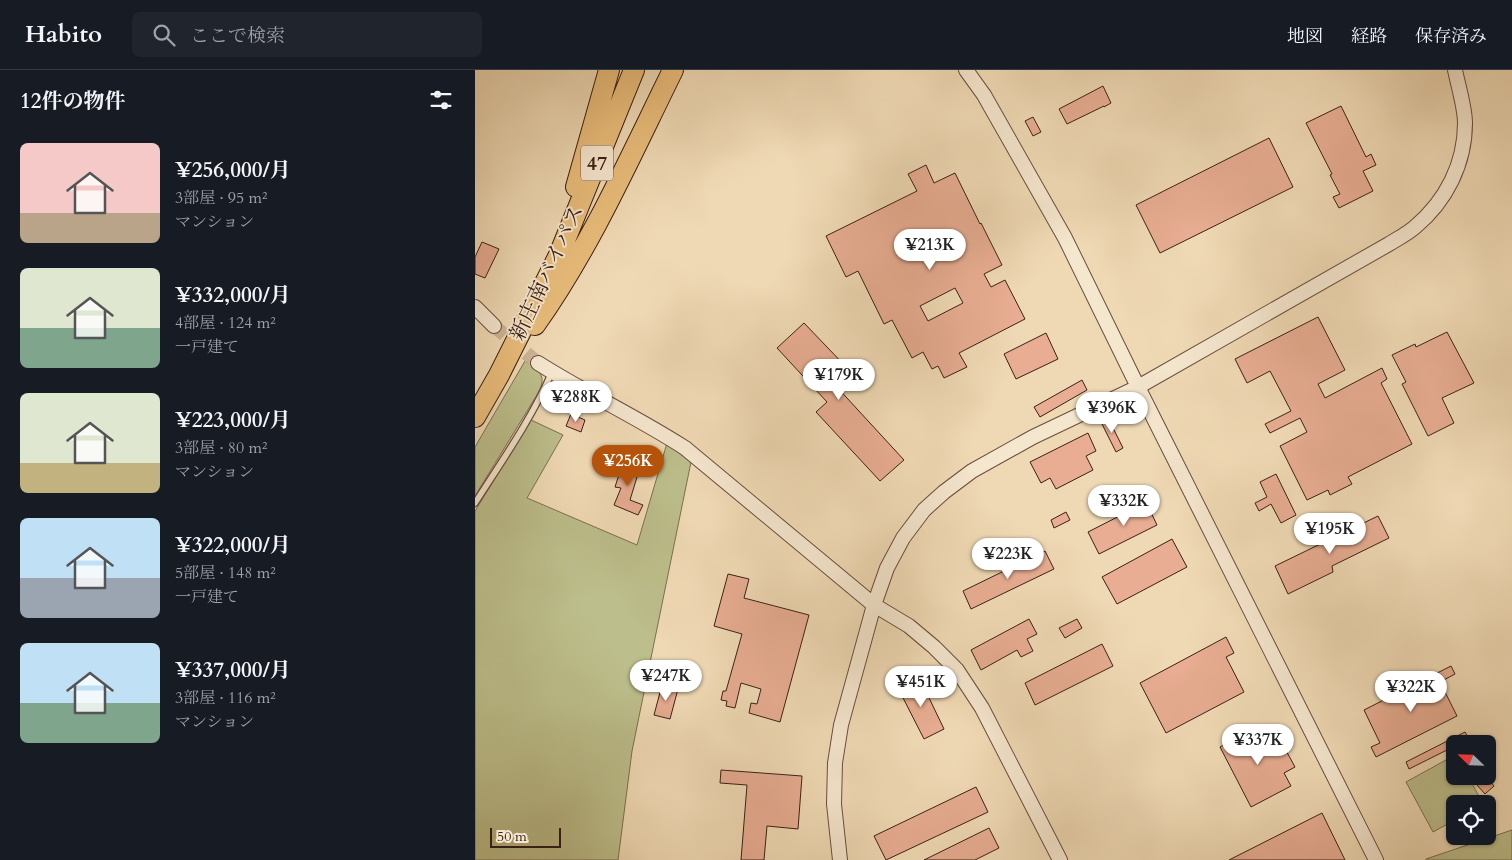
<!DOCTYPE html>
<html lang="ja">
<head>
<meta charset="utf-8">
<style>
  body { margin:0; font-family:Cardo,"Noto Serif JP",serif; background:#20242c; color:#f1f3f6; height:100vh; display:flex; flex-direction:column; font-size:19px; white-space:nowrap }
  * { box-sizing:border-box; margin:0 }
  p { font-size:16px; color:#9ea1a6 }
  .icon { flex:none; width:28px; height:28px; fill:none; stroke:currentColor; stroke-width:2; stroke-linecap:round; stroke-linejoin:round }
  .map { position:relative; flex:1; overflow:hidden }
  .side { display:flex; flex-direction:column; background:#171b24; width:475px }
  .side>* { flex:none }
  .needle { width:32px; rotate:293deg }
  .controls { position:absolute; left:971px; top:665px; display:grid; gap:10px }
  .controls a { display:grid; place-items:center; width:50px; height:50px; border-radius:8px; background:#171b24; box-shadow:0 1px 4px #0004; font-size:25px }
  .scale { position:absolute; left:15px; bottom:12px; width:71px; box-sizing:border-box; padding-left:5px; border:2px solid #3b2016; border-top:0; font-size:14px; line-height:18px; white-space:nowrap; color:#3b2016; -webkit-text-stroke:4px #f5e6ce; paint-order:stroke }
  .price { position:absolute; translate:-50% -42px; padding:0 11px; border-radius:18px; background:#fff; color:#222; font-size:16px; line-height:32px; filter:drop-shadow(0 1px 2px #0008) }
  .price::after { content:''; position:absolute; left:50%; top:30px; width:15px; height:11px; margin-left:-8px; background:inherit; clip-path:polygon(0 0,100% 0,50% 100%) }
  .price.active { background:#b45309; color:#fff }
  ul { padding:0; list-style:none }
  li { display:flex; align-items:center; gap:15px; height:125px; padding:0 20px }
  li span { display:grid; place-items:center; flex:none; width:140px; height:100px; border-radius:8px; color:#555 }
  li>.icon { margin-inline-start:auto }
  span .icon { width:60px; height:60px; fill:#fffc; stroke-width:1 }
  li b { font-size:21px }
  h2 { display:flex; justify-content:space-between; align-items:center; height:60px; padding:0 20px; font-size:21px }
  header { display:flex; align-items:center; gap:30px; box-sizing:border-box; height:70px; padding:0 25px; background:#171b24; border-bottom:1px solid #363941 }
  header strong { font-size:24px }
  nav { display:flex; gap:28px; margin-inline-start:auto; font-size:18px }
  .search { width:350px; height:45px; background:#20242c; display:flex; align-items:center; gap:12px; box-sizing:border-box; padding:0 18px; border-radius:8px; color:#9ea1a6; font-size:19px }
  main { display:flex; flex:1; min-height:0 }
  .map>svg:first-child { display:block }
</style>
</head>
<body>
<header>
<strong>Habito</strong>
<div class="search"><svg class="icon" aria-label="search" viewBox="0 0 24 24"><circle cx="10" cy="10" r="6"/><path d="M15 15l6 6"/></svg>ここで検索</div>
<nav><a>地図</a><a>経路</a><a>保存済み</a></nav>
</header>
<main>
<section class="side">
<h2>12件の物件<svg class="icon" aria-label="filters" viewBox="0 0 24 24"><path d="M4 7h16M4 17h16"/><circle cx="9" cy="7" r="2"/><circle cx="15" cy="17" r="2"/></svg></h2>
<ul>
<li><span style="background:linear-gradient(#f6c9c9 70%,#b9a48a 0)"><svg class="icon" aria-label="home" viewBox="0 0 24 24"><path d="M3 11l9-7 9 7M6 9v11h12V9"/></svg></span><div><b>¥256,000/月</b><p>3部屋 · 95 m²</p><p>マンション</p></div></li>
<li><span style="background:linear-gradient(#dfe7d0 60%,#7fa58c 0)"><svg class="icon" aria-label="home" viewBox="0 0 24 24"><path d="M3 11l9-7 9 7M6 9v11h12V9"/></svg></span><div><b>¥332,000/月</b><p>4部屋 · 124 m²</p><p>一戸建て</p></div></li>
<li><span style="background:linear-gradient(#dfe7d0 70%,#c2b280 0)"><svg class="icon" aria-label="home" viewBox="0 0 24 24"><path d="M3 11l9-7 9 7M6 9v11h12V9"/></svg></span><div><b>¥223,000/月</b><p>3部屋 · 80 m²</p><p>マンション</p></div></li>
<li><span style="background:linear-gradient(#bfe0f5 60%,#9aa5b1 0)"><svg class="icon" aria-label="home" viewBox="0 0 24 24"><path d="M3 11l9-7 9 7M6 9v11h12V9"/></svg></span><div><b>¥322,000/月</b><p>5部屋 · 148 m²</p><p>一戸建て</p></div></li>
<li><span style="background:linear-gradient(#bfe0f5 60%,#7fa58c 0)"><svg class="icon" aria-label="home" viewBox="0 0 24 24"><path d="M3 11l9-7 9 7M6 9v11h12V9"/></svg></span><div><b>¥337,000/月</b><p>3部屋 · 116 m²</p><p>マンション</p></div></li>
</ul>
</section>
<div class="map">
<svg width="1037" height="790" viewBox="0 0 1037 790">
  <rect width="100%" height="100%" fill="#efd9b4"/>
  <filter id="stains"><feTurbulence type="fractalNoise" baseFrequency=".004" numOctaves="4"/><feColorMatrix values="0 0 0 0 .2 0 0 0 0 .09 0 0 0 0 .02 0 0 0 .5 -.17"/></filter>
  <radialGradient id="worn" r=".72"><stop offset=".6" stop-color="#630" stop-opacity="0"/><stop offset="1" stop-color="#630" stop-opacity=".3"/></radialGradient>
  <path fill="#bcbe8b" stroke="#7c6f50" d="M50,291C63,301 71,303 65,320L0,426V377Z
    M56,350L88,365L52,428L162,475L192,373L216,392L157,681L143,790H0V441Z
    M980,685V706H993L1008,734H980V750L958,762L931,712Z
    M1037,760V790H951V789Z"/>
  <path fill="#e8ad92" stroke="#3b2016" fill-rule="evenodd" d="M628,16L636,33L629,37V36L592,54L584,39Z
    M866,36L891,87L896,84L901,95L888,101L898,121L864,138L858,127L865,124L855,105L857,104L831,53Z
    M558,47L566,62L558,66L550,51Z
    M794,68L818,117L685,183L661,135Z
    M451,95L459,113L480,103L505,154L506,153L527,195L509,204L516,217L530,210L550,249L484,283L492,297L469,308L463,296L457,299L448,282L437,288L417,250L409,254L383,201L371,207L351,166L442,121L433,104ZM480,218L488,233L453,251L445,236Z
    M7,172L24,179L10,208L0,204V187Z
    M843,247L870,300L843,314L850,328L907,298L912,309L906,313L937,374L873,407L877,414L855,425L853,420L832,430L805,376L832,362L825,348L795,363L790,354L816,341L795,301L772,313L760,289Z
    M329,253L375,301L360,315L429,390L405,411L341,342L352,332L302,278Z
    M972,262L999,313L967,328L979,353L953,366L927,314L931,312L917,285L940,274L941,277Z
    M571,263L583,289L541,309L529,284Z
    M607,310L612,320L565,347L559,337Z
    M96,344L110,350L106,362L91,356Z
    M632,346L648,378L641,382L625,350Z
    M613,363L621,381L611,386L618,400L581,419L575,408L566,413L555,392Z
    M149,389L166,394L155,430L168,435L163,445L139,435L146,418L140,417Z
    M801,404L821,445L806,453L796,434L784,441L780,433L792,427L785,412Z
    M668,426L682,455L624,484L613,462L658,439L655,433Z
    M591,442L595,450L579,458L576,450Z
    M903,446L914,468L857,496L858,502L813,524L800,496Z
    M697,469L712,497L642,534L627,507Z
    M570,481L579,499L496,539L488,521Z
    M253,504L274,509L269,528L334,545L305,652L274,643L276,633L282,634L286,619L266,613L260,638L251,636L252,631L246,630L248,621H251L267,564L239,556Z
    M554,549L562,564L552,569L558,581L546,587L542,580L506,600L496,580Z
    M602,549L607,558L590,568L584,558Z
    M751,567L759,583L751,587L769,622L691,663L665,613Z
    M627,574L638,596L560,635L550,613Z
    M976,596L980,604L965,612L982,646L901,687L896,677L905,673L889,640Z
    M444,607L469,659L449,669L423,618Z
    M187,615L203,619L195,649L179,645Z
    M786,657L798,680L808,675L820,697L809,703L816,716L776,737L745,677Z
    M990,662L994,669L985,674H980V676L934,699L931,692Z
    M246,700L327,706L323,759L292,756L289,790H266L272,715L245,713Z
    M1012,707L1019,716L1010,724L1002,715Z
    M501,717L513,742L411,790L399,766Z
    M847,743L870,790H754Z
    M514,758L524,778L500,790H449Z"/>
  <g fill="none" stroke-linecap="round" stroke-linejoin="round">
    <path stroke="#cbb494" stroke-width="14" stroke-dasharray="14 7" stroke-linecap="butt" d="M19,256L63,293"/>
    <g stroke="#684e3e" stroke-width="8">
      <path id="service" d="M0,433C27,391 57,348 77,302"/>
    </g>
    <g stroke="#684e3e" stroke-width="16">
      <path id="tertiary" d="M491,0L509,25L590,168L663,317L901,790
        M0,237L19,256
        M63,293C110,323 162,347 210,378L399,535L434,556L459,577L482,600L507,638L585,790
        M365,790L359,734L360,693L366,655L399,535L412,498L428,468L449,440L469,422L497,401L558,367L663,317L914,174C922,169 932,164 940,157C971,131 990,94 990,53C990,38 983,15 980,0"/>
    </g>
    <g stroke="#3b2016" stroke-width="22">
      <path id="motorway" d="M101,117L134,0
        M60,255C116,176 155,87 198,0
        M0,347L24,305L84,185L159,0"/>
    </g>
    <use href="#service" stroke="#f5e6ce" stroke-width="5.5"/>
    <use href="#tertiary" stroke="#f5e6ce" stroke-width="14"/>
    <use href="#motorway" stroke="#e8bc7a" stroke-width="20"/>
  </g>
  <g text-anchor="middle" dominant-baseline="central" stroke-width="4" stroke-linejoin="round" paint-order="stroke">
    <rect fill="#f5e6ce" stroke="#735b4d" stroke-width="1" x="106" y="75.5" width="32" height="35" rx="4"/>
    <g font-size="20" font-weight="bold" fill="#3b2016">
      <text x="122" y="93">47</text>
    </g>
    <g font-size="21" fill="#3b2016" stroke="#f5e6ce">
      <text transform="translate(72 203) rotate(-65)">新庄南バイパス</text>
    </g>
  </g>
  <rect width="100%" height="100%" filter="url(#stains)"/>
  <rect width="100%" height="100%" fill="url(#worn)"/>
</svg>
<div class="controls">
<a><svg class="needle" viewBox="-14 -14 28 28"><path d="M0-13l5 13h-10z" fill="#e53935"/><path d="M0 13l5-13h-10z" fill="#9ea1a6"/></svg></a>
<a><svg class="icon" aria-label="locate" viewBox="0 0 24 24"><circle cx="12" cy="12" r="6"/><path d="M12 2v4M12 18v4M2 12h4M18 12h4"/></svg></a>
</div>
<div class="scale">50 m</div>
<b class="price" style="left:455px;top:201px">¥213K</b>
<b class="price" style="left:364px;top:331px">¥179K</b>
<b class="price" style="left:101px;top:353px">¥288K</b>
<b class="price" style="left:637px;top:364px">¥396K</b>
<b class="price active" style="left:153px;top:417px">¥256K</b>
<b class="price" style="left:649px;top:457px">¥332K</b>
<b class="price" style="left:855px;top:485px">¥195K</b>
<b class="price" style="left:533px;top:510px">¥223K</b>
<b class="price" style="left:191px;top:632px">¥247K</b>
<b class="price" style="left:446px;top:638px">¥451K</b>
<b class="price" style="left:936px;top:643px">¥322K</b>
<b class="price" style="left:783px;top:696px">¥337K</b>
</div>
</main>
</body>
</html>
